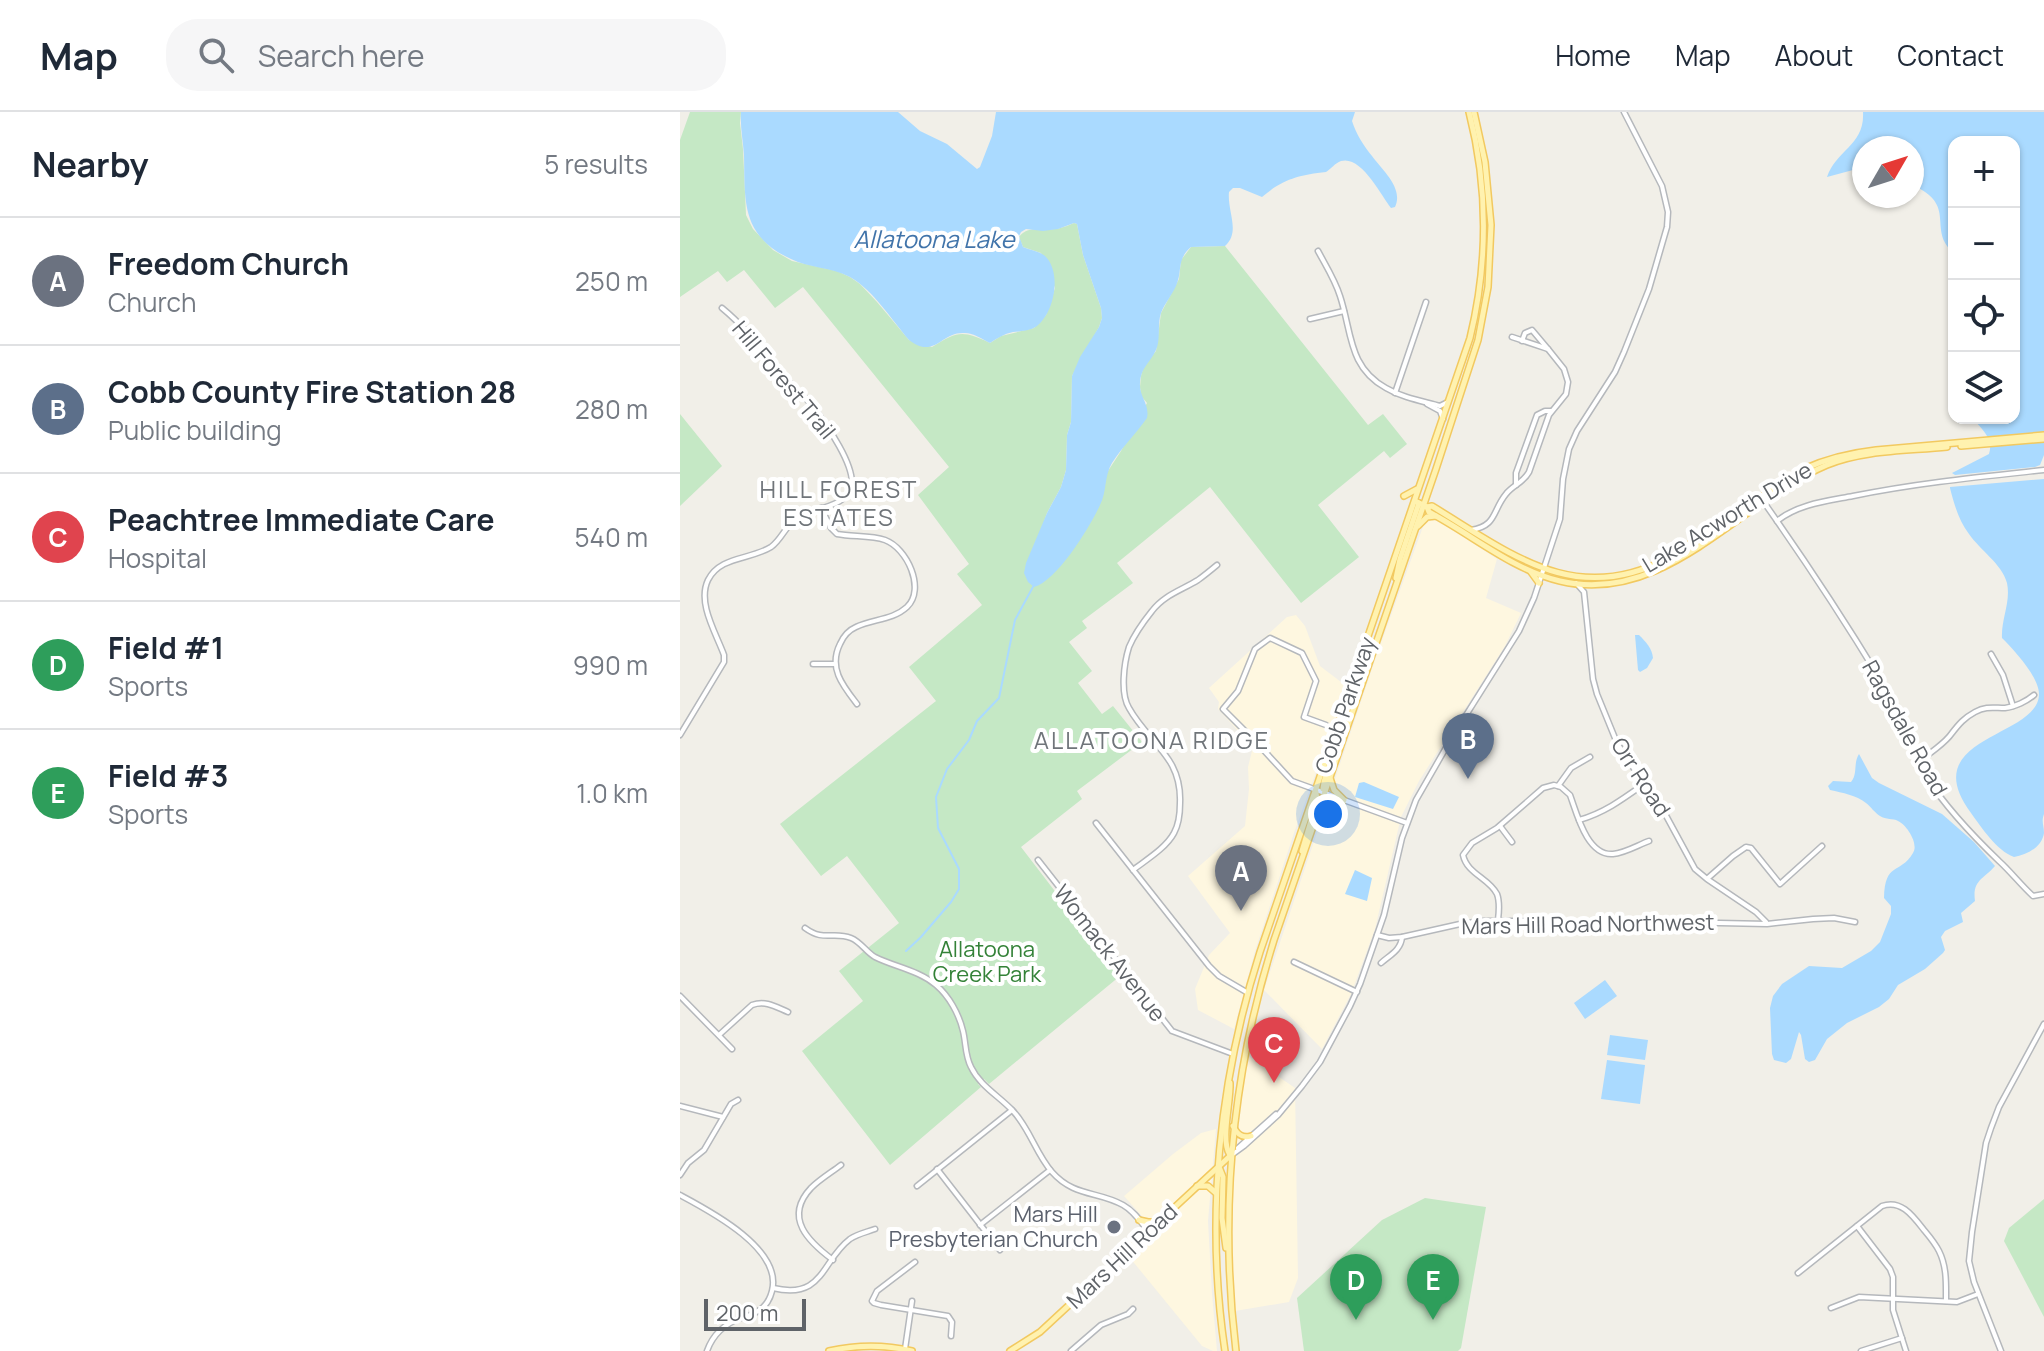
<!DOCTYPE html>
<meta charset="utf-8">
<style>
:root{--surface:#fff;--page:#f6f6f7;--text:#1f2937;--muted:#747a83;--line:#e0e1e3;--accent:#111827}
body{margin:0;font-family:Manrope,sans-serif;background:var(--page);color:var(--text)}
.controls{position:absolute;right:24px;top:24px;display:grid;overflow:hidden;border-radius:16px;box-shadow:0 2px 6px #0004}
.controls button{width:72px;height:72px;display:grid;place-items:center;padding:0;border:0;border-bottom:2px solid var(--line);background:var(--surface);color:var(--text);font:40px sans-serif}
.compass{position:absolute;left:1172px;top:24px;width:72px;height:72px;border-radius:50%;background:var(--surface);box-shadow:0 2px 6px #0004;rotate:51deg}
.scale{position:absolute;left:24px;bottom:20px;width:102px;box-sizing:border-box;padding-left:8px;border:4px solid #5f6368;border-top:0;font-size:22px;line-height:28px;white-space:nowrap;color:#5f6368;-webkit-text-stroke:6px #fff;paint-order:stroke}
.you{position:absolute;left:648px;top:702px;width:28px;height:28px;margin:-20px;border:6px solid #fff;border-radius:50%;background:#1a73e8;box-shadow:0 0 0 12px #1a73e833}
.badge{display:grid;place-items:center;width:52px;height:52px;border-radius:50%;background:var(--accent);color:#fff;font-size:26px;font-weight:700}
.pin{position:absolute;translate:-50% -66px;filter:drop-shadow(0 2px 4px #0008)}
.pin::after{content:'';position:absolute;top:42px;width:28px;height:24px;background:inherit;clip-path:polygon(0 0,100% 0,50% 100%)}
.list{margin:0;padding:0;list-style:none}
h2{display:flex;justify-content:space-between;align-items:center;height:104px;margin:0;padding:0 32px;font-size:34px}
h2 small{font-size:26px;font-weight:400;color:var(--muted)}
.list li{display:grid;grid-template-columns:52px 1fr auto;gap:24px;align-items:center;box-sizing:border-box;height:128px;padding:0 32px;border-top:2px solid var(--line)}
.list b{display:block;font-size:30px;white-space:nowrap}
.list p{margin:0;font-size:26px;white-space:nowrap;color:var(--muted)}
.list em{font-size:26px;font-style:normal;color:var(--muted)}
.icon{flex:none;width:44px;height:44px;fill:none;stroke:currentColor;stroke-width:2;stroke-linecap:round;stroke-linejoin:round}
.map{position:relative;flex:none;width:1364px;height:1239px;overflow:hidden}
header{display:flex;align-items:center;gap:48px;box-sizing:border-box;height:112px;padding:0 40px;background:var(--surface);border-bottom:2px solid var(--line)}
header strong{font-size:38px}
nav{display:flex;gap:44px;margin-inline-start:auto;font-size:28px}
.search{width:560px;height:72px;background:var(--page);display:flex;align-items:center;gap:20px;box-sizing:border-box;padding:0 28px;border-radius:32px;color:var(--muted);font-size:30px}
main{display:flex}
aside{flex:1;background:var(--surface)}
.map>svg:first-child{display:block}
.commercial{fill:#fef7e0}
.green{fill:#c5e8c5}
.water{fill:#aadaff}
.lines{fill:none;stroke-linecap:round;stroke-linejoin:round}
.stream{stroke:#aadaff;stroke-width:2}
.minor-casing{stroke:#b5b8bc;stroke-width:7}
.major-casing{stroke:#f2c960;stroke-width:8}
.minor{stroke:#fff;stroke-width:4}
.major{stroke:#fff2af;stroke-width:5}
.worship-dot{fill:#6b7280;stroke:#fff;stroke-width:3}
.labels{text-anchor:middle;stroke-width:8;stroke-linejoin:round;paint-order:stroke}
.street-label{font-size:22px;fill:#5f6368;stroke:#fff}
.park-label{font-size:22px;fill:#348238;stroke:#fff}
.worship-label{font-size:22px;fill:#5b616d;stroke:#fff;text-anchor:end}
.water-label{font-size:24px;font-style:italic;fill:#4174aa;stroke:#fff}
.neighbourhood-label{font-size:24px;letter-spacing:2px;fill:#70757a;stroke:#fff}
</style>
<header>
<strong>Map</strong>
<div class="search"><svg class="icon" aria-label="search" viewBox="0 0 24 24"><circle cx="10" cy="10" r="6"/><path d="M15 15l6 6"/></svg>Search here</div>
<nav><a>Home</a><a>Map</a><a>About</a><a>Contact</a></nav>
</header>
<main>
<aside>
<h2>Nearby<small>5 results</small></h2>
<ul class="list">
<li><span class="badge" style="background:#6b7280">A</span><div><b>Freedom Church</b><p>Church</p></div><em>250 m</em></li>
<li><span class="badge" style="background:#5c6f8a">B</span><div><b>Cobb County Fire Station 28</b><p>Public building</p></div><em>280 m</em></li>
<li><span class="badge" style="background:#e0444e">C</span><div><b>Peachtree Immediate Care</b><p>Hospital</p></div><em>540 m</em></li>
<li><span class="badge" style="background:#2e9e5b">D</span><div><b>Field #1</b><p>Sports</p></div><em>990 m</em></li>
<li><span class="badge" style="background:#2e9e5b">E</span><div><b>Field #3</b><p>Sports</p></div><em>1.0 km</em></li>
</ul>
</aside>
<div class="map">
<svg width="1364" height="1239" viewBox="0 0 1364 1239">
<rect width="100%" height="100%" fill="#f1efe8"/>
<g class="commercial">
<path d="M 754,405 L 817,447 L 806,486 L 841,501 L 825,534 L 739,669 L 721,705 L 695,817 L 671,882 L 642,937 L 584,878 L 696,545 L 745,409 Z"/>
<path d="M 616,503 L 625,514 L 640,554 L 661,570 L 670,567 L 615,718 L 575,839 L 554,917 L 518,898 L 515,877 L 529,843 L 550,821 L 508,764 L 565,714 L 569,677 L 568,655 L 573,635 L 538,597 L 539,590 L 529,576 L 607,505 Z"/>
<path d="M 567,943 L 615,976 L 618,1166 L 609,1190 L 555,1199 L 551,1124 L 553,1064 Z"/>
<path d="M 536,1017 L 528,1109 L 532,1182 L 537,1239 L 533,1239 L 522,1234 L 450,1146 L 475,1119 L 444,1084 L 493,1042 L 521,1021 Z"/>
</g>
<g class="green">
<path d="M 10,0 L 61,0 L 60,11 L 63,37 L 66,103 L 73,117 L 93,138 L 112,149 L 157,159 L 170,165 L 180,172 L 197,190 L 229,228 L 252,235 C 278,219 282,218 310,231 L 321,224 L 354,216 L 366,203 L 375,176 L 361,141 L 343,135 L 339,125 C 349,112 365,120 380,116 C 385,115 389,113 394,111 L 397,112 L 403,143 L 421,196 L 422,206 L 419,215 L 392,264 L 391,310 L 387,323 L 386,358 L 381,375 L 367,401 L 359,424 L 426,362 L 441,339 L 467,291 L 461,284 L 460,275 L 461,264 L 464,253 L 476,239 L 481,201 L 499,167 L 501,148 L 511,135 L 545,134 L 688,313 L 703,302 L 727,332 L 710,346 L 704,339 L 638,393 L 679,445 L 621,491 L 530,375 L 437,451 L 453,471 L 402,509 L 407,516 L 389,530 L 412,559 L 398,571 L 422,602 L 433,594 L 462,630 L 397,679 L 402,687 L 341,735 L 440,864 L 309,972 L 304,967 L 298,972 L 301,975 L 210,1053 L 122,939 L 183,889 L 159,859 L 219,811 L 167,744 L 141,764 L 100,712 L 256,589 L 229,555 L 302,493 L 277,462 L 289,452 L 238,383 L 269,355 L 123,175 L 95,196 L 64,158 L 47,170 L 38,159 L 0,185 L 0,28 Z"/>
<path d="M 0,302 L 42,354 L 0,394 Z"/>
<path d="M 745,1086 L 806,1095 L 781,1236 L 778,1239 L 624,1239 L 617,1186 L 702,1108 Z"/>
<path d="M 1364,1087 L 1364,1205 L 1324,1129 L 1329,1116 Z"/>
</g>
<g class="water">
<path d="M 61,0 L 218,0 L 240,19 L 267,32 L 297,57 L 300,55 L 312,24 L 316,0 L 675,0 L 672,9 C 676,22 684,34 692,44 C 702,58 724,76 715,95 L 711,96 C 701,83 681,43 661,49 C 655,51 651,57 646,60 C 619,63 603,67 582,85 L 560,76 L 553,76 L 549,80 C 547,99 561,120 545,134 L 511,135 C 496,148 503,158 496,174 C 492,183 485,191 481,201 C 477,213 481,227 476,238 C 470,251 461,255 460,271 C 459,285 470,292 467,306 C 456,322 442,335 432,351 C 424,364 427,380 420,393 C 410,415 377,469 354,475 L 348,470 L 344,461 L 346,451 L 367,401 L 381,375 L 386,358 L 387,323 L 391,310 L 392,264 L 400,245 L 419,215 L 422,206 L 421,196 L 403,143 L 397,112 L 394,111 L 378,117 L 363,119 L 346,117 L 341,120 L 339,124 L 343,135 C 350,138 360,139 366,145 C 382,162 374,201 357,214 C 350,219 341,219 333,220 C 324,222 317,226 310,231 C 302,227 293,221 285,221 C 261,219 255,248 229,228 C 211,207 194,179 170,165 C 151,155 129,156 111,147 C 61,124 65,90 64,43 C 63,28 60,15 61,0 Z"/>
<path d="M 1183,0 L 1364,0 L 1364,343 L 1360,353 L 1355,355 L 1275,363 L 1272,361 L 1309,342 C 1314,327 1302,317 1292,306 L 1334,306 L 1334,30 L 1274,30 L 1274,141 C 1246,118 1279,93 1232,73 L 1232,36 L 1184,36 L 1184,59 L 1173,58 L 1147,65 C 1156,38 1185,33 1183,0 Z"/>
<path d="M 1364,367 L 1364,702 C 1361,710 1364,713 1364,721 C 1362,735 1347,743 1334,745 C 1316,738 1302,716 1291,701 C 1234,624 1359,626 1359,582 C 1359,565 1334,538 1322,526 C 1321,507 1331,490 1327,471 C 1322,452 1300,438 1289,422 C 1279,409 1274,392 1270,376 L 1270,375 Z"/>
<path d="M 955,523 L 959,523 C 966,530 972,536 973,546 L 967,556 L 960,560 L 958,558 Z"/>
<path d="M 1179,642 L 1192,666 L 1199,671 L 1262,702 L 1294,730 L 1315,754 C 1304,767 1292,768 1295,789 L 1281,801 L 1283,810 L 1265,819 L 1261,825 L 1265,838 L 1263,841 L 1245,857 L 1218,873 L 1209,887 L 1199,895 L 1167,911 L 1147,927 L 1135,948 L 1129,950 L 1125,947 L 1121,923 L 1119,920 L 1111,947 L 1106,951 L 1094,948 L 1092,942 L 1090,896 L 1093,884 L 1102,872 L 1129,854 L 1162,856 L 1191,839 L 1200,830 L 1211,802 L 1211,794 L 1204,786 C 1205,749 1220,763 1233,741 C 1239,732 1227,713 1218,709 C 1213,706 1206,708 1200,704 C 1195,701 1191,695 1186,691 C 1176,683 1163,681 1150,678 L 1148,674 L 1153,669 L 1171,670 C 1178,662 1173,651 1179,642 Z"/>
<path d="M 684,670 L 719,685 L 713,697 L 675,685 L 679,671 Z"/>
<path d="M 675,758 L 692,766 L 687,789 L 665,782 Z"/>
<path d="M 925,868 L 937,884 L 905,907 L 894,891 Z"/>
<path d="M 930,923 L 968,928 L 965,948 L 927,943 Z"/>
<path d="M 927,948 L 965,953 L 960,992 L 921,987 Z"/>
</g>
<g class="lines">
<path class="stream" d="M 226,839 L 241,825 L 271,790 L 279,777 L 279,757 L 258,716 L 256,685 L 267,657 L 289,628 L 297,609 L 319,586 L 335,508 L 354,473"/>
<defs>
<g id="minor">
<path d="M 638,139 C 646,154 655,168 660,184 C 672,220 668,255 706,276 C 723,286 742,289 760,294 L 768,290"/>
<path d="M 630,207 L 664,199"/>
<path d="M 842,229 L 845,221 L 852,218 L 868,237"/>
<path d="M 715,281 L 746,190"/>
<path d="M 747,292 L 760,299 L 763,307"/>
<path d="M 836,373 L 836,361 L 857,303 L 865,299 L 871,299"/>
<path d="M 1083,389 C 1124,447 1163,506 1200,567 C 1210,585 1220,603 1228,621 C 1235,636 1238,652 1247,666 C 1267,697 1293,724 1319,749 C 1331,760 1341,773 1353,784 L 1364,782"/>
<path d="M 141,396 L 151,416 L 157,422 C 172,425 191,423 205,428 C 227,436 246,477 227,495 C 213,508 193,507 176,515 C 169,518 163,525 160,532 C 148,556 163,574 177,592"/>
<path d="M 1097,409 C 1118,392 1147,389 1173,384 C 1237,371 1299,365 1364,358"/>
<path d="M 791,418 C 817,414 812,399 826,382 C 833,373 843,371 849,360 L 869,303 L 886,282 L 888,270 L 884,257 L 868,237 L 832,225"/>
<path d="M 896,471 L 904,480 L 913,567 L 917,582 L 937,631 L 964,672 L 977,687 L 1015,757 L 1027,767 L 1076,800 L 1086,810"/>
<path d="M 1311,542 L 1323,563 L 1333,594"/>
<path d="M 133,552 L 154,552"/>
<path d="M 646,613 L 624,605 L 636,569 L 622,541 L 590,526 L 575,537 L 558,579 L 543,597 L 577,631 L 612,669 L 727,711"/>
<path d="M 0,623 L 44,550 L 44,543 C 36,521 17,491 28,468 C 40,444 70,448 91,435 C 101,428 105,415 115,408 C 130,396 157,397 169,381 C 183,361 142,306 129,290 C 124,284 117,279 112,273 C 88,246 70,219 42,196"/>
<path d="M 1238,649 C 1247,644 1266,630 1272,621 C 1279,612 1284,606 1295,600 C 1306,594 1313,596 1325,596 C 1335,595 1347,589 1354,583"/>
<path d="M 878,674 L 891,656 L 910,645"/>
<path d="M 899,708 C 924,701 943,687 964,672"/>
<path d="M 416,711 L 529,854 L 539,864 L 568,881"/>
<path d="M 820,714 L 832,730"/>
<path d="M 358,748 L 492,919 L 553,942"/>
<path d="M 453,758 C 466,748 486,736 494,721 C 499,712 500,701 500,691 C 502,644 469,632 449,596 C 440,581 444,551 449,535 C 454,523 464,509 472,499 C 484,483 502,478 518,468 C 525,463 531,458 537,453"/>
<path d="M 1028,766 L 1053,744 L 1066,735 L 1071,736 L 1100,772 L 1142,734"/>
<path d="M 818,808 C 819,800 820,790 817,782 C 809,766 787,762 783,743 L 792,731 L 817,716 L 863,676 L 874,673 L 881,675 L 890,683 C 897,702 907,744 933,742 C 945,741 958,733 969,729"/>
<path d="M 125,816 C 144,830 153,819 171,826 C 181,830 186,840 195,845 C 215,855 238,858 256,873 C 269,884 279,902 283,919 C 286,931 285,944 291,955 C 300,974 319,984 333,999 C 350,1017 356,1042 372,1060 C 394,1085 418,1079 443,1093 C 454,1099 461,1110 468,1119"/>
<path d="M 697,823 L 709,826 L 722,825 L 780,812 L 802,809 L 867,809 L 901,812 L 992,810 L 1087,812 L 1133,807 L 1154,806 L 1175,810"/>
<path d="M 614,850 L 677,880"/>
<path d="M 701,851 C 710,843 721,838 722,825"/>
<path d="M 0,884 L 52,937"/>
<path d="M 39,923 L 72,893 C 86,888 96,895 108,900"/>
<path d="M 0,994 L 43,1005"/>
<path d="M 558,1036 L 596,1002"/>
<path d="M 553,1042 L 564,1034 L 598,1003 L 622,974 L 640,950 L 670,894 L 680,872 L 704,803 L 722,726 L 736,688 L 771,627 L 839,519 L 854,486 L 880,407 L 883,367 L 889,337 L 897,319 L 935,260 L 944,240 L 969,177 L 987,115 L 988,100 L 982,74 L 944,0"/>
<path d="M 257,1057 L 320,1138"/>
<path d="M 0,1063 L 8,1051 L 24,1038 L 51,992 L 58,988"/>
<path d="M 237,1074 L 332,998"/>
<path d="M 0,1083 C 30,1099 103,1137 92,1179 C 90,1187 85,1195 78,1199 C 73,1203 67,1204 61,1206 C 44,1212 33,1222 27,1239"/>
<path d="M 300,1113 L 370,1058"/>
<path d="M 1177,1114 L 1210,1157 L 1213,1165 L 1213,1198 L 1226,1239"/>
<path d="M 153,1148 C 129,1130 103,1106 131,1076 C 140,1067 152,1060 161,1053"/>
<path d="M 235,1150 L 197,1179 L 192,1189 L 194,1191 L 201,1193 L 268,1204 L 272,1210 L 271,1224"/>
<path d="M 1118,1161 L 1202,1094 C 1221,1087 1233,1104 1244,1118 C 1249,1124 1255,1131 1259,1139 C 1267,1155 1266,1172 1266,1189"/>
<path d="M 93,1176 C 144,1188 141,1149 170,1127 C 177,1122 187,1120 195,1117"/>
<path d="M 1151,1196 L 1179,1185 L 1277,1190 L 1298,1182"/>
<path d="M 225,1237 L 232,1189"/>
<path d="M 391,1239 L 421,1213 L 448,1202 L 453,1197"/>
<path d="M 1181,1239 L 1222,1226"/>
<path d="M 1321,1239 L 1294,1170 L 1289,1149 L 1292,1120 L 1306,1031 L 1311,1016 L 1319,995 L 1364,912"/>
</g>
<g id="major">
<path d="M 1281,334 L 1364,327"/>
<path d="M 724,384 L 737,377"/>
<path d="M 735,389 L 747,395 L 752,394 C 830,441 895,496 988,446 L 1124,357 C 1148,346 1170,341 1196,338 L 1364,323"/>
<path d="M 747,395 L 749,400 L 756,404 C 796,426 834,458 880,469 C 985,494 1059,390 1147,353 C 1183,338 1228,339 1267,335"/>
<path d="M 738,414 L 747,405 L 756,404"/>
<path d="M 851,460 L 859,471"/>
<path d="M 716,466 L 720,447 L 739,391"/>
<path d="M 650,666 L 654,678 L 664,688"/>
<path d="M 643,677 L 644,670 L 662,610"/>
<path d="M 641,694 L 645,690 L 656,686"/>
<path d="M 622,739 L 637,689 L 636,680"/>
<path d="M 553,1014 C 557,1022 562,1027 571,1024"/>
<path d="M 550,1043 C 540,1028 551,990 550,971"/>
<path d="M 539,1055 L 543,1065 L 542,1106 L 546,1136"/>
<path d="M 517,1074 L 528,1074 L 536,1081"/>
<path d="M 459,1108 L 468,1110 L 477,1110"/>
<path d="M 149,1239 C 176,1233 206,1233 232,1239"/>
<path d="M 330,1239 L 360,1220 L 550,1044"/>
<path d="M 545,1239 C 525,1106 539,968 580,840 L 790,226 C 808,152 808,74 789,0"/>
<path d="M 556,1239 C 539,1100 552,962 594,828 L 756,357 L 798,228 L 808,175 L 811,113 L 805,50 L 794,0"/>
</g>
</defs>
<use href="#minor" class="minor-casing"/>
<use href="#major" class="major-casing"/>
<use href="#minor" class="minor"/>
<use href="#major" class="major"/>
</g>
<circle class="worship-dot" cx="434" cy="1115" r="8"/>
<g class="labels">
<g class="street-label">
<text transform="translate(104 268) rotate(50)" y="8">Hill Forest Trail</text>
<text transform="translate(1047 405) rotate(-31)" y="8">Lake Acworth Drive</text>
<text transform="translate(665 593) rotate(-71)" y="8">Cobb Parkway</text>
<text transform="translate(1225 616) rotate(61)" y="8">Ragsdale Road</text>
<text transform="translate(961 665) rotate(57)" y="8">Orr Road</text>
<text transform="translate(908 812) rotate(-1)" y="8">Mars Hill Road Northwest</text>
<text transform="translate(430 841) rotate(52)" y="8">Womack Avenue</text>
<text transform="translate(442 1144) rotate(-43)" y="8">Mars Hill Road</text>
</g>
<g class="park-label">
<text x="307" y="845">Allatoona<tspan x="307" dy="25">Creek Park</tspan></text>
</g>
<g class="worship-label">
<text x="418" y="1110">Mars Hill<tspan x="418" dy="25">Presbyterian Church</tspan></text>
</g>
<g class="water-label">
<text x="254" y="136">Allatoona Lake</text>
</g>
<g class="neighbourhood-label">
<text x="159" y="386">HILL FOREST<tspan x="159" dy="28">ESTATES</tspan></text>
<text x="472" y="637">ALLATOONA RIDGE</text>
</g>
</g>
</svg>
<div class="controls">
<button>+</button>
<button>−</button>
<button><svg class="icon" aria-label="locate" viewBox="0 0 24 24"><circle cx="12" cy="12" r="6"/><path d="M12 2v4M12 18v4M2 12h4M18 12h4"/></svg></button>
<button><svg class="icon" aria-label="layers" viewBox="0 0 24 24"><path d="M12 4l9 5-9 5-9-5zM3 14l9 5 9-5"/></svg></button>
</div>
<svg class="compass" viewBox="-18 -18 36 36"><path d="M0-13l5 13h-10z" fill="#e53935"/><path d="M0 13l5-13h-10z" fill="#747a83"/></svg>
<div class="scale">200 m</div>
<div class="you"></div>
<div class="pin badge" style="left:561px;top:799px;background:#6b7280">A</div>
<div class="pin badge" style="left:788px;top:667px;background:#5c6f8a">B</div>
<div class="pin badge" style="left:594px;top:971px;background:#e0444e">C</div>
<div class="pin badge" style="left:676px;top:1208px;background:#2e9e5b">D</div>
<div class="pin badge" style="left:753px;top:1208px;background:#2e9e5b">E</div>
</div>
</main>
